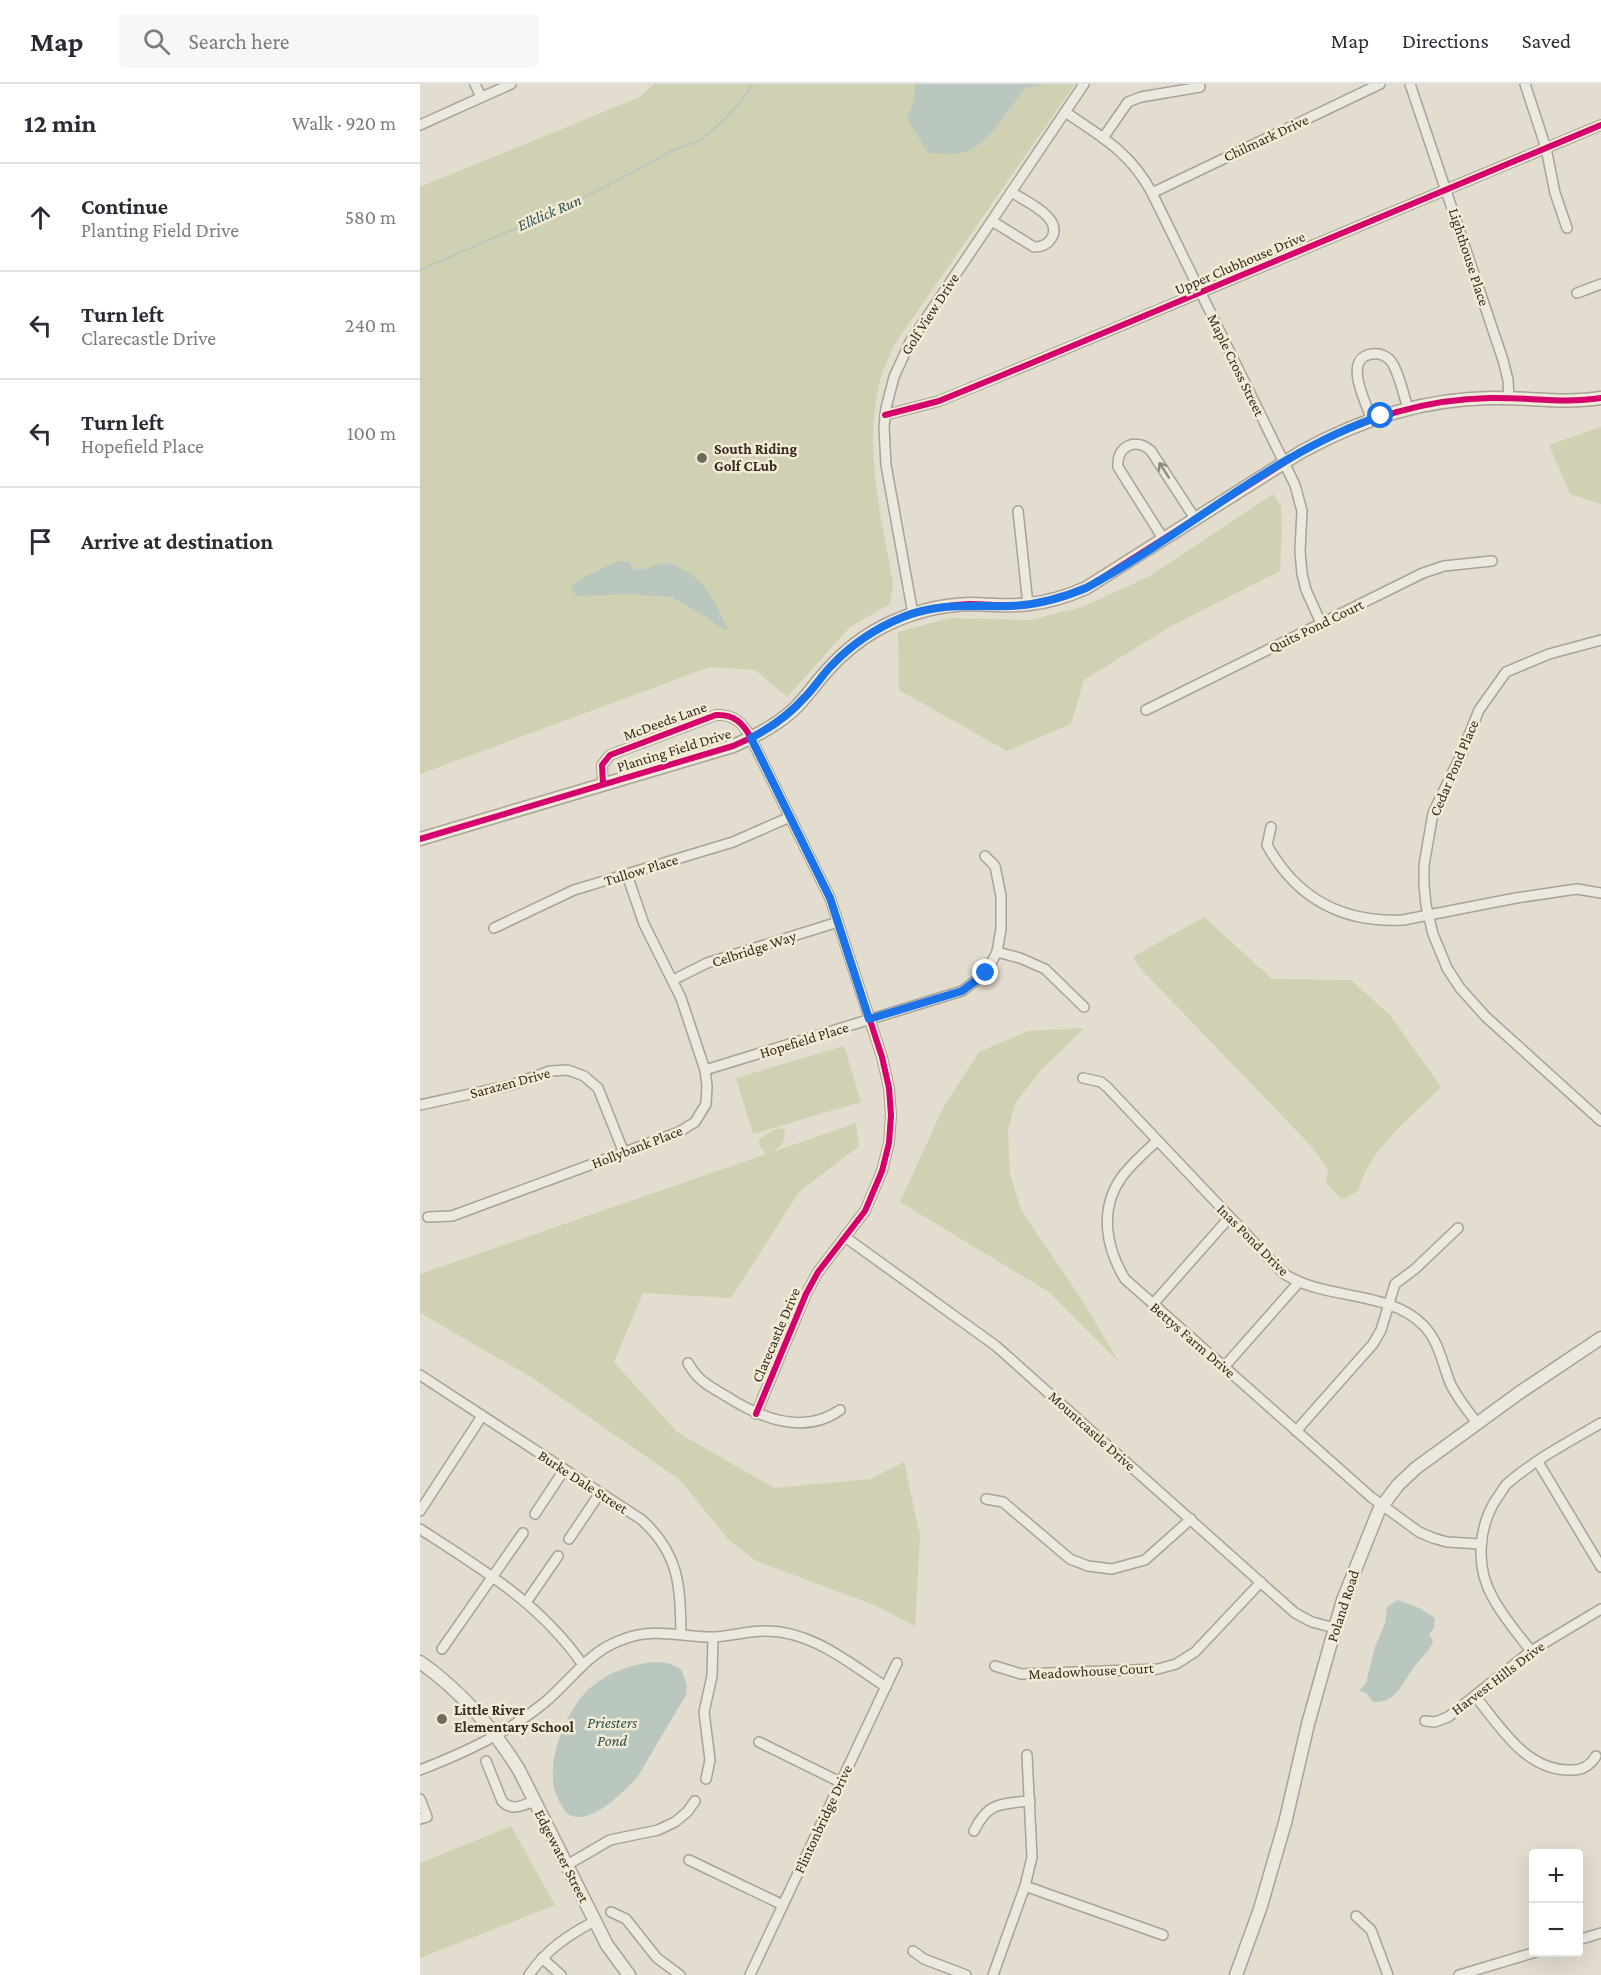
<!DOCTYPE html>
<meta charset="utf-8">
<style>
:root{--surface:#fff;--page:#f7f7f7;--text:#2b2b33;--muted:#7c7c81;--line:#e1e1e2}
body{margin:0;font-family:"Crimson Pro",serif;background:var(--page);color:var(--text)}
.controls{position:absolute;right:18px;bottom:18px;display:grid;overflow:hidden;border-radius:6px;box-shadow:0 6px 24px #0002}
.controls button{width:54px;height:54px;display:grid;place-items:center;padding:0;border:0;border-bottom:2px solid var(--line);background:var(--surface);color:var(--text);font:30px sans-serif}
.stop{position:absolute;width:18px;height:18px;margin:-14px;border:4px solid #1a73e8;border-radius:50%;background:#fff}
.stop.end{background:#1a73e8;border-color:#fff;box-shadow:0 2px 6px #0008}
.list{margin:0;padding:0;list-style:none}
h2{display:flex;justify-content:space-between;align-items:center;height:78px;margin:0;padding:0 24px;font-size:26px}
h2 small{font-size:20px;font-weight:400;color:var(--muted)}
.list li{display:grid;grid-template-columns:39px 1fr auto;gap:18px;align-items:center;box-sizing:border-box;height:108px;padding:0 24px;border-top:2px solid var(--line)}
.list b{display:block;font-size:22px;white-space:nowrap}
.list p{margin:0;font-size:20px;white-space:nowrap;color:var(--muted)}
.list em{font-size:20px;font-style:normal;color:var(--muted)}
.icon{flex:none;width:33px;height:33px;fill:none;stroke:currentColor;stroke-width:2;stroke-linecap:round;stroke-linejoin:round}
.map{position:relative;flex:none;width:1181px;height:1891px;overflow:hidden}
header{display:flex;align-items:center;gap:36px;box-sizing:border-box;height:84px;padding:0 30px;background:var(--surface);border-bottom:2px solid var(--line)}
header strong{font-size:28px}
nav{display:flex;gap:33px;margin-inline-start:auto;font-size:21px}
.search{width:420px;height:54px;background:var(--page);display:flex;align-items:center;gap:15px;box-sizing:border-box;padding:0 21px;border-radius:6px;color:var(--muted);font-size:22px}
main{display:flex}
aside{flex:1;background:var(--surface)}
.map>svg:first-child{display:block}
.green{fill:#d0d1b2}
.water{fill:#b9c7bf}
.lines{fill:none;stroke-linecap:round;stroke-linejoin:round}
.stream{stroke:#b9c7bf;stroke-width:2}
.minor-casing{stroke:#a8a297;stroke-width:12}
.tertiary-casing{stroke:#a8a297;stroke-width:15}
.minor{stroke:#ebe8df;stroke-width:9}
.tertiary{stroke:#ebe8df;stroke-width:12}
.cycleway-casing{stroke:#f2ebd5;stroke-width:10}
.cycleway{stroke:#d6006c;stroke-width:6}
.oneway{stroke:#908a80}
.route{stroke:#1a73e8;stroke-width:8}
.poi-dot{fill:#72695d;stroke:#f2ebd5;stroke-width:2}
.labels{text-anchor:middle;stroke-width:5;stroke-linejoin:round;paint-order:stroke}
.street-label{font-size:15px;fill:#362b20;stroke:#f2ebd5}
.poi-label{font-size:15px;font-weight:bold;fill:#362b20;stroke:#f2ebd5;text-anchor:start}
.water-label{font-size:16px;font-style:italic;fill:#315453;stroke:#f2ebd5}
</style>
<header>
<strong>Map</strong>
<div class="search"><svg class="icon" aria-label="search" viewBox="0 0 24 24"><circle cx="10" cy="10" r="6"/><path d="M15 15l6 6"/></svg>Search here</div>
<nav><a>Map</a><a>Directions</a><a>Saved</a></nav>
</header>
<main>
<aside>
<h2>12 min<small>Walk · 920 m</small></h2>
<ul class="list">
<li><svg class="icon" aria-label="ahead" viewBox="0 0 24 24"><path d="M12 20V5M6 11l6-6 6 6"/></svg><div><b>Continue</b><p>Planting Field Drive</p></div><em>580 m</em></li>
<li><svg class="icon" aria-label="left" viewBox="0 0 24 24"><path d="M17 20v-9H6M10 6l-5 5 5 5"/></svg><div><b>Turn left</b><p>Clarecastle Drive</p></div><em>240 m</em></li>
<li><svg class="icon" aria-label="left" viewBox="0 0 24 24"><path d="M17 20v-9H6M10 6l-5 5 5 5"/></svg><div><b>Turn left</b><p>Hopefield Place</p></div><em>100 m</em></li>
<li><svg class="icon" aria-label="arrive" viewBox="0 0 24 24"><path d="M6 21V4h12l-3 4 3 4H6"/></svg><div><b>Arrive at destination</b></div></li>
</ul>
</aside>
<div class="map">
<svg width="1181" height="1891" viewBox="0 0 1181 1891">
<rect width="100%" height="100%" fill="#e2ddce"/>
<g class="green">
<path d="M 234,0 L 655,0 L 474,261 C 469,274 462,287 459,300 C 444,368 461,432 473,499 L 470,520 L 430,543 L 367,613 L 335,586 L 290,583 L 0,690 L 0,103 L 220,13 Z"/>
<path d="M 1181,343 L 1181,420 L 1150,410 L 1129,361 Z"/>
<path d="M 853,410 L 861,422 L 862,448 L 860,487 L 753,541 L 664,596 L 651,640 L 587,667 L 479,606 L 478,548 L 530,534 L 610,536 L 662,523 L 728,493 Z"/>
<path d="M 784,833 L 852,895 L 931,896 L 970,931 L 1021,1003 C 990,1034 950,1064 938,1107 L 922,1116 L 906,1099 L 908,1086 L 892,1063 L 720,884 L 713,873 Z"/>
<path d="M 664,944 L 622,985 L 595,1019 L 588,1048 L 590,1089 L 601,1126 L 660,1213 L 700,1279 L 629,1208 L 480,1118 L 523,1024 L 559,968 L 608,947 Z"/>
<path d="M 424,962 L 441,1018 L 333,1050 L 316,994 Z"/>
<path d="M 436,1039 L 439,1062 L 379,1108 L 311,1214 L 223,1209 L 194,1278 L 257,1348 L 354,1404 L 450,1395 L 484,1378 L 500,1451 L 495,1542 L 454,1521 L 336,1477 L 308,1455 L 260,1396 L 111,1293 L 0,1229 L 0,1190 L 346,1070 L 339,1060 L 339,1056 L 353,1046 L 363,1044 C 369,1056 360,1062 353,1068 Z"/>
<path d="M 91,1742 L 135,1821 L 0,1874 L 0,1779 Z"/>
</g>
<g class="water">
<path d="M 495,0 L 623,0 L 604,5 C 590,23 565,66 541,69 C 531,71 519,69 508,69 L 487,35 L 493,19 Z"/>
<path d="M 198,477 L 209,478 L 214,486 C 226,487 235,479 247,479 C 251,479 256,482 260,484 C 287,496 296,522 309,546 L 301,544 L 283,531 L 251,513 L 209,510 L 156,512 L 151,502 L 166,492 Z"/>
<path d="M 978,1516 L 999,1524 L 1015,1534 L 1014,1544 L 1009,1551 L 1013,1556 C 1011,1567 1003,1571 997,1579 C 984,1594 978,1620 953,1618 L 946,1609 L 939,1607 L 946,1599 L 955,1563 L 965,1539 L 967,1523 Z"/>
<path d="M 233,1578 L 248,1579 L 261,1585 L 267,1601 L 266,1611 L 218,1692 C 206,1706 171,1742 150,1731 C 145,1729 142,1722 139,1717 C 121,1686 145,1626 170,1604 C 189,1588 209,1581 233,1578 Z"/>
</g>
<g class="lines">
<path class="stream" d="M 0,186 C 84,149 170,115 249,68 C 260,62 273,61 283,54 C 302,40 320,20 333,0"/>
<defs>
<g id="minor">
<path d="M 55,0 L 61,13"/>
<path d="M 990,0 L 1083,276 L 1088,296 L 1089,314"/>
<path d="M 1105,0 L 1126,64 L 1135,109 L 1147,144"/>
<path d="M 645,28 C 681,52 711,69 732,109 L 875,401 L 882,427 L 880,467 L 882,490 L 886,506 L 901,539"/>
<path d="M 0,41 L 91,0"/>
<path d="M 683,54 L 708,18 L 721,13 L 780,3"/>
<path d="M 732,109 L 960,0"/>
<path d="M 572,137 L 614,163 C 621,163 627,161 631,155 C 645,134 605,117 591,108"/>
<path d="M 1157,209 L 1181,200"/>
<path d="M 465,331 L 519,317 L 585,290 L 1181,41"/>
<path d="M 952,336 C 946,319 922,274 952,270 C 959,269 965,271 970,276 C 978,285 984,312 988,325"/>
<path d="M 598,427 L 608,521"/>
<path d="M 744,456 L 698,383 C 696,362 716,353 731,367 L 776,436"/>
<path d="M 493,530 L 466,381 L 464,343 L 466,324 L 474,293 L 490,258 L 664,0"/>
<path d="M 1181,556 L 1129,570 L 1086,588 L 1059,626 L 1041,671 L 1013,729 L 1004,781 L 1004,801 L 1006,821 L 1013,850 L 1027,884 L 1040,904 L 1066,933 L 1181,1037"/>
<path d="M 726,626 L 1003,489 L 1024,482 L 1072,477"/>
<path d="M 183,700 L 182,681 L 190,671 L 296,631 C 314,630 323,639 331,654 L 410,814 L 462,973 L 469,1004 L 471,1031 L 469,1059 L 462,1087 L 445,1127 L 398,1188 L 386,1210 L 336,1330"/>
<path d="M 851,743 L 847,761 C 877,815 922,839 983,836 L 1096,814 L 1157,805 L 1181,809"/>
<path d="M 74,844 L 154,806 L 313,758 L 370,733"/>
<path d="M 577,868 L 600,874 L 625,885 L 664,923"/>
<path d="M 253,896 L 287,879 L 418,838"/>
<path d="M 285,986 L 542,907 L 566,889 L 577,868 L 581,845 L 581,812 L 575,782 L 565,772"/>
<path d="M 663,994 L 681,998 L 687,1003 L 863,1189 C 904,1217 969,1205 1004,1242 C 1020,1259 1022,1280 1031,1301 C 1038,1315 1048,1327 1057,1339"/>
<path d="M 0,1021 L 91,1001 L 130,987 L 148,986 L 164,992 L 178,1004 L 204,1069"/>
<path d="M 737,1057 C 725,1068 711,1080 701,1094 C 679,1126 686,1164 705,1195 L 951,1413 L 999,1448 L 1013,1454 L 1027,1458 L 1061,1460"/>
<path d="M 8,1133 L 32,1132 L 259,1048 L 275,1038 L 286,1020 L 287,1002 L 285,986 L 261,914 L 224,840 L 207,791"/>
<path d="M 425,1153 L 576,1262 L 875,1529 L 892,1538 L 915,1544"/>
<path d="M 733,1220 L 809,1134"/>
<path d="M 268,1279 C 278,1297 289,1302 306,1312 C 340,1334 383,1352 420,1326"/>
<path d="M 804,1283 L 879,1198"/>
<path d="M 0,1291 L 222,1436 C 260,1471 260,1502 261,1550"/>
<path d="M 876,1347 L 953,1260 L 961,1246 L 975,1200 L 995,1185 L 1038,1144"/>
<path d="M 1118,1378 L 1181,1483"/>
<path d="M 566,1415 L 583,1418 L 650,1475 L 668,1482 L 692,1485 L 725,1476 L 771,1435"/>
<path d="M 0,1427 L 62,1332"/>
<path d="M 115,1430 L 144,1386"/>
<path d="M 0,1445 C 62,1485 120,1519 163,1581"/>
<path d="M 149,1455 L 180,1409"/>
<path d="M 107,1517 L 138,1472"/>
<path d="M 22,1565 L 103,1449"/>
<path d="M 1111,1567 C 1098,1550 1083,1533 1073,1514 C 1055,1483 1058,1443 1077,1414 C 1081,1409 1084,1402 1088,1399 C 1116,1375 1150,1357 1181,1339"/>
<path d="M 575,1582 L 601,1590 L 738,1585 L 756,1580 L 775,1568 L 841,1498"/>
<path d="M 1055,1612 C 1080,1642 1105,1686 1149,1686 C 1162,1687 1170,1682 1176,1672"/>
<path d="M 1005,1637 L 1015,1638 L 1028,1633 L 1111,1567 L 1181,1525"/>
<path d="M 339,1658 L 420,1698"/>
<path d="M 66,1677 L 82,1717 C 92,1728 103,1721 115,1717"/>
<path d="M 0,1686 C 44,1669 87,1649 124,1619 C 146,1601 163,1576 188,1562 C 225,1542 248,1551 286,1553 C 306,1554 324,1547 344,1547 C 391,1546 429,1579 466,1603"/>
<path d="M 286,1695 L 290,1676 L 284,1628 L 292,1592 L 293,1554"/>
<path d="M 0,1715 L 7,1733 L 0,1735"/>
<path d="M 554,1747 C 568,1718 580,1720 610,1717"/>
<path d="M 269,1776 L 363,1821"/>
<path d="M 147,1781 L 190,1756 L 238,1746 L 255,1738 L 267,1728 L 275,1717"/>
<path d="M 605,1802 L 743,1851"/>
<path d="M 191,1828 L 206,1835 L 237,1874 L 260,1891"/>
<path d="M 936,1832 L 951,1846 L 968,1891"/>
<path d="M 1158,1856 L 1181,1849"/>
<path d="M 493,1867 L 504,1875 L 546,1891"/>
<path d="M 122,1874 L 141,1891"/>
<path d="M 109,1891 C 126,1866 148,1851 175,1837"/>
<path d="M 330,1891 L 477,1579"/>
<path d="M 573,1891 L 605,1802 L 612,1773 L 607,1671"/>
<path d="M 1039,1891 L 1116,1868"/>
</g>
<g id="tertiary">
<path d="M 0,755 L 313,662 C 334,653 354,643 372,627 C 382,618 390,607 399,596 C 416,575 437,556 462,543 C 489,529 519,521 550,520 C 570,520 589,523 609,520 C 629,518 648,512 666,504 L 881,368 C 939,336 1003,315 1070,314 C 1107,313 1144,320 1181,314"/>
<path d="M 0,1578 C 41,1607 73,1644 99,1686 L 187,1861 L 209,1891"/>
<path d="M 816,1891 L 840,1825 L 865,1739 L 888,1640 L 915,1544 L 923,1516 L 959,1426 L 978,1401 L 996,1384 L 1099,1309 L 1181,1254"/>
</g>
</defs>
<use href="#minor" class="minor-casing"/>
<use href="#tertiary" class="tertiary-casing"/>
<use href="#minor" class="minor"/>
<use href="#tertiary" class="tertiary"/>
<defs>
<g id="cycleway">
<path d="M 465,331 L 519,317 L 585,290 L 1181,41"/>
<path d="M 183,700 L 182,681 L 190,671 L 296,631 C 314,630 323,639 331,654 L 410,814 L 462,973 L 469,1004 L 471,1031 L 469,1059 L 462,1087 L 445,1127 L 398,1188 L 386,1210 L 336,1330"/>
<path d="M 0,755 L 313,662 C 334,653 354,643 372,627 C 382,618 390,607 399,596 C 416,575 437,556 462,543 C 489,529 519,521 550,520 C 570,520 589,523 609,520 C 629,518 648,512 666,504 L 881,368 C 939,336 1003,315 1070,314 C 1107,313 1144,320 1181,314"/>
</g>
</defs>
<use href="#cycleway" class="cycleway-casing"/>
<use href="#cycleway" class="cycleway"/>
</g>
<defs><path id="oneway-shaft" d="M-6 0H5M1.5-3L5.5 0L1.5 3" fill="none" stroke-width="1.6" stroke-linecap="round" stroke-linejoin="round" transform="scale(1.5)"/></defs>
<use class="oneway" href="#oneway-shaft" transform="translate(744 386) rotate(-123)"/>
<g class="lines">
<path class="route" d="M 566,889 L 542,907 L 449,935 L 410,814 L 331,654 C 352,643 370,630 385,613 C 395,603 402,591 412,581 C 432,560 456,544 483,533 C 522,518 552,523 591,522 C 618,521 642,514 666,504 C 765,451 855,367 961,332"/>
</g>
<g class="poi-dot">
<circle cx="282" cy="374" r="6"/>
<circle cx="22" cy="1635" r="6"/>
</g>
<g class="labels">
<g class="street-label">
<text transform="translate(846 54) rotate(-25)" y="5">Chilmark Drive</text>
<text transform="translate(1049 173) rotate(72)" y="5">Lighthouse Place</text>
<text transform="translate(820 179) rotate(-23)" y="5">Upper Clubhouse Drive</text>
<text transform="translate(510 230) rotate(-57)" y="5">Golf View Drive</text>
<text transform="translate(816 281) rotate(64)" y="5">Maple Cross Street</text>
<text transform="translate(896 542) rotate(-26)" y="5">Quits Pond Court</text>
<text transform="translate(245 637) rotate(-20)" y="5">McDeeds Lane</text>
<text transform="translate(254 666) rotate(-17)" y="5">Planting Field Drive</text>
<text transform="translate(1034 684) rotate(-67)" y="5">Cedar Pond Place</text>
<text transform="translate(221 786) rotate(-17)" y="5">Tullow Place</text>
<text transform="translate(334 865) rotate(-18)" y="5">Celbridge Way</text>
<text transform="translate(384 956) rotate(-17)" y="5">Hopefield Place</text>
<text transform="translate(90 999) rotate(-15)" y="5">Sarazen Drive</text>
<text transform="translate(217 1063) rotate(-21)" y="5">Hollybank Place</text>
<text transform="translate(833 1156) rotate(45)" y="5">Inas Pond Drive</text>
<text transform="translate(356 1251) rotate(-67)" y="5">Clarecastle Drive</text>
<text transform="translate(773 1256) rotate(41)" y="5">Bettys Farm Drive</text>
<text transform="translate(672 1347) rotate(42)" y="5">Mountcastle Drive</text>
<text transform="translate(163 1398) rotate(33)" y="5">Burke Dale Street</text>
<text transform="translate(923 1522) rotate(-72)" y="5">Poland Road</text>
<text transform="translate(671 1587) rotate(-3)" y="5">Meadowhouse Court</text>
<text transform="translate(1078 1594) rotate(-37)" y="5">Harvest Hills Drive</text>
<text transform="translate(403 1735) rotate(-65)" y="5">Flintonbridge Drive</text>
<text transform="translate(142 1772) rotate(63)" y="5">Edgewater Street</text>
</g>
<g class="poi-label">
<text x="294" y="370">South Riding<tspan x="294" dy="17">Golf CLub</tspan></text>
<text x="34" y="1631">Little River<tspan x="34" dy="17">Elementary School</tspan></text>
</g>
<g class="water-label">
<text transform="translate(129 128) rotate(-24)" y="6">Elklick Run</text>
<text x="192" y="1644">Priesters<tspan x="192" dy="18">Pond</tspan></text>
</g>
</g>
</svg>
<div class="controls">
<button>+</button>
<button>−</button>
</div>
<div class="stop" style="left:961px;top:332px"></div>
<div class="stop end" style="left:566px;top:889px"></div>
</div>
</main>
